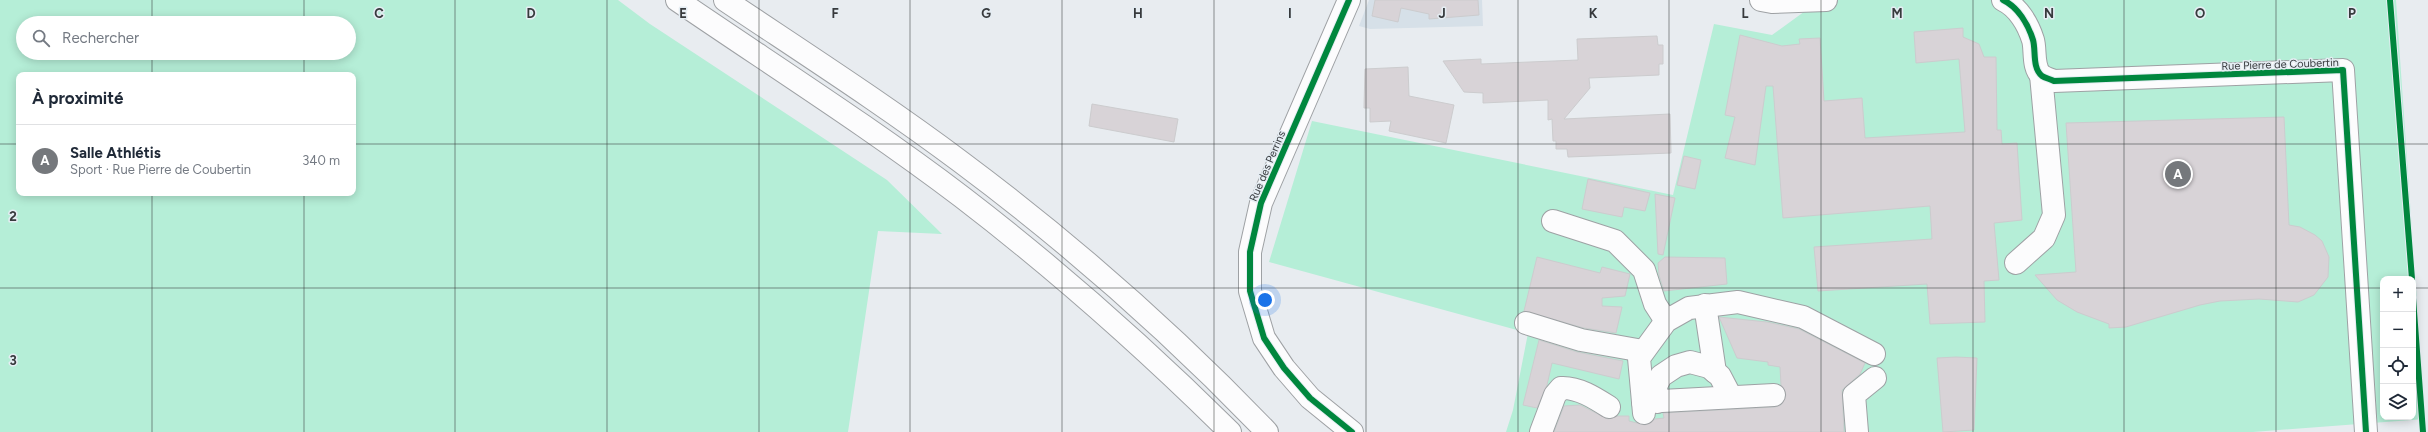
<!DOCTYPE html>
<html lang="fr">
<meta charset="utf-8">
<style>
:root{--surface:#fff;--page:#f6f6f7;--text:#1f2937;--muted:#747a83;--line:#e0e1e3;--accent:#75787c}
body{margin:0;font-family:Figtree,sans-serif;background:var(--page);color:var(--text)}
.controls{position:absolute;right:12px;bottom:12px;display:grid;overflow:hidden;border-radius:8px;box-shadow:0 2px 10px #0003}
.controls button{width:36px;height:36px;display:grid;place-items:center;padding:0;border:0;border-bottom:1px solid var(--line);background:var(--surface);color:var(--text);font:20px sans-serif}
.you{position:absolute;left:1265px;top:300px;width:14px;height:14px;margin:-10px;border:3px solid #fff;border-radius:50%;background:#1a73e8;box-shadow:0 0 0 6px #1a73e833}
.badge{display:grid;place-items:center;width:26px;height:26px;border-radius:50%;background:var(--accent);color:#fff;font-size:13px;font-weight:700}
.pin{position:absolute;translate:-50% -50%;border:2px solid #fff;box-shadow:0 1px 4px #0006}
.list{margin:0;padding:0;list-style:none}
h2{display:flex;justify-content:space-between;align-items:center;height:52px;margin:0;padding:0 16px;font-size:17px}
h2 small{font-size:13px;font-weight:400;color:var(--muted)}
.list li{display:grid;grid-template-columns:26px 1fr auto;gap:12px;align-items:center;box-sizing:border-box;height:72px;padding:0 16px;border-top:1px solid var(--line)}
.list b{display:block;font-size:15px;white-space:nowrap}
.list p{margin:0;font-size:13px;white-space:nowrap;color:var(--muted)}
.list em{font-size:13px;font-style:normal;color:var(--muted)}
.icon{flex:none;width:22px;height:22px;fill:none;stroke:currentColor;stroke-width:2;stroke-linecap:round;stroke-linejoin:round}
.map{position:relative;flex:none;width:2428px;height:432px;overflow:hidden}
.search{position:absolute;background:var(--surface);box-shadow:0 2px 10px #0003;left:16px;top:16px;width:340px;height:44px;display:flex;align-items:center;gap:10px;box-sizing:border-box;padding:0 14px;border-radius:22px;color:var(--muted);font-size:15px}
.panel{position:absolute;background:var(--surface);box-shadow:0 2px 10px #0003;left:16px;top:72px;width:340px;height:124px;border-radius:8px}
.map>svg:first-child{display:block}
.built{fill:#d6e0e8}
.green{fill:#b5eed7;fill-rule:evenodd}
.building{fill:#d8d3d7;stroke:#ccccce}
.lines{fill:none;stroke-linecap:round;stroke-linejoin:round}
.minor-casing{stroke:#9ea1a4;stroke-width:24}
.highway-casing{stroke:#9ea1a4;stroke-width:24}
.minor{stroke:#fcfcfd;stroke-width:22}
.highway{stroke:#fcfcfd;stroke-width:22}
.cycleway-casing{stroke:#e5edf3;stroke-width:8}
.cycleway{stroke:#00873e;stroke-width:6}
.grid{fill:none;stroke:#373a3d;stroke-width:1;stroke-opacity:0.55}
.labels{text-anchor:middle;stroke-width:3;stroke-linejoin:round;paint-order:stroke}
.street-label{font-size:11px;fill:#373a3d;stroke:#e5edf3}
.grid-label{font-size:13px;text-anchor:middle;font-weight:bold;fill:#373a3d;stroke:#e5edf3;stroke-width:3;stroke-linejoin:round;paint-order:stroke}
</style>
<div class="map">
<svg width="2428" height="432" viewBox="0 0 2428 432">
<rect width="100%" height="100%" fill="#e8ecf0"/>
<path class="built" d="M 1369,0 L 1482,0 L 1483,26 L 1370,29 L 1359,26 Z"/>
<g class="green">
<path d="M 0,0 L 618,0 L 650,24 L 887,180 L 942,234 L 878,231 L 848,432 L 0,432 ZM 23,23 L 349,23 L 349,53 L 23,53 ZM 19,75 L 353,75 L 353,193 L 19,193 Z"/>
<path d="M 1815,0 L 2396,0 L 2425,419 L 2253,432 L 1506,432 L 1513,410 L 1528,333 L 1269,262 L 1312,121 L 1673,195 L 1714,24 L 1772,35 L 1812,6 ZM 2383,279 L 2413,279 L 2413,417 L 2383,417 Z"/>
</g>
<g class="building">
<path d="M 1375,0 L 1478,0 L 1479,15 L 1429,19 L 1429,14 L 1401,8 L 1398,22 L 1372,16 Z"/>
<path d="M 1963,28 L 1963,37 L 1979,44 L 1984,57 L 1996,57 L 1997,130 L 2001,130 L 2002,144 L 2017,143 L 2022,220 L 1994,223 L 1999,280 L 1984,281 L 1985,322 L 1930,324 L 1927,284 L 1818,291 L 1814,247 L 1932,239 L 1930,206 L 1783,218 L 1773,86 L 1766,86 L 1755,165 L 1725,158 L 1735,117 L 1725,115 L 1740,35 L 1782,46 L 1800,44 L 1799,39 L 1820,38 L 1824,101 L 1862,98 L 1865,138 L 1965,132 L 1959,59 L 1916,63 L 1914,32 Z"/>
<path d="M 1657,36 L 1658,45 L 1663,45 L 1663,64 L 1659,64 L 1659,75 L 1589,78 L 1590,88 L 1564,119 L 1670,114 L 1671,153 L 1568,157 L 1567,149 L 1556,149 L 1556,141 L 1553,141 L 1552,119 L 1548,120 L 1548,100 L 1483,103 L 1483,93 L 1464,92 L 1443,61 L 1481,59 L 1481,64 L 1578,60 L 1577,39 Z"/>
<path d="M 1408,67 L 1409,96 L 1454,105 L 1446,143 L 1389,131 L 1391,121 L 1370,122 L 1370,108 L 1364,108 L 1365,69 Z"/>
<path d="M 1092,104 L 1178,119 L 1174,142 L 1089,126 Z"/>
<path d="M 2284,117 L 2289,225 L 2300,227 L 2315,235 L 2322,241 L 2329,257 L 2328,277 L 2314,295 L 2298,302 L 2259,299 L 2220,301 L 2200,305 L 2126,327 L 2109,328 L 2109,324 L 2077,312 L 2057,300 L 2035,275 L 2076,272 L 2066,123 Z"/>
<path d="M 1684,156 L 1701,160 L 1695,189 L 1677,185 Z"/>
<path d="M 1588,179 L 1650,193 L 1645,211 L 1624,207 L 1622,217 L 1582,209 Z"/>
<path d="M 1655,194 L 1675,198 L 1663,255 L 1658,254 Z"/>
<path d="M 1537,257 L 1600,273 L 1602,267 L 1630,274 L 1625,296 L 1602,298 L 1602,306 L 1622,307 L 1616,333 L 1584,328 L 1524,311 Z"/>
<path d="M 1665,257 L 1725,258 L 1727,284 L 1664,291 L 1659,275 L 1658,263 Z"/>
<path d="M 1719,317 L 1767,322 L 1799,329 L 1865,363 L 1860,374 L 1842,390 L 1844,432 L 1554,432 L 1564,406 L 1580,405 L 1608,419 L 1618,416 L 1629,416 L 1629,421 L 1645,425 L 1655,419 L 1664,418 L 1663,413 L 1775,407 L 1781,405 L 1786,395 L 1781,385 L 1780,367 L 1768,365 L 1768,362 L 1737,358 Z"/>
<path d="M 1539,340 L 1577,352 L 1623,361 L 1619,379 L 1552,363 L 1547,385 L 1537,408 L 1523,405 Z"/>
<path d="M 1956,357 L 1977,358 L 1974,430 L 1943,432 L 1937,358 Z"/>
</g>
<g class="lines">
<defs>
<g id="minor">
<path d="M 1349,0 L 1261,203 L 1250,252 L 1250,291 L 1264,338 L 1284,368 L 1310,398 L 1352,432"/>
<path d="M 1761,0 L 1772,2 L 1826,0"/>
<path d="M 2003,0 C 2018,7 2028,24 2033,40 C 2036,50 2032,68 2042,76 C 2045,78 2050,79 2054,81 L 2343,70 L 2366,432"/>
<path d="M 1553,221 L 1615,241 L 1644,270 L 1655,304 L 1666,321"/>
<path d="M 2016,263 L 2044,238 L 2054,215 L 2041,75"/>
<path d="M 1705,305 L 1715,372"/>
<path d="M 1526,323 L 1581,340 L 1643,351"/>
<path d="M 1643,402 L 1774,395"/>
<path d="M 1657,402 L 1656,386 L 1661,376 L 1676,366 L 1690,362 L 1709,367 L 1720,376 L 1731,397"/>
<path d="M 1644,413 L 1639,358 L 1666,321 L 1689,308 L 1738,302 L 1803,317 L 1874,354"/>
<path d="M 1541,432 L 1555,395 L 1561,388 C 1578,387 1595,398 1609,407"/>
<path d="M 1857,432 L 1854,395 L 1875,378"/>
</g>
<g id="highway">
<path d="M 677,0 C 772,65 870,127 962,197 C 1056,269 1145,348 1230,432"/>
<path d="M 725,0 C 804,53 885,105 961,162 C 1071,244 1172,333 1267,432"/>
</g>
</defs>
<use href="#minor" class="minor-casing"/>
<use href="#highway" class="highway-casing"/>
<use href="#minor" class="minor"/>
<use href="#highway" class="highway"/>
<defs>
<g id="cycleway">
<path d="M 1349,0 L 1261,203 L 1250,252 L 1250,291 L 1264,338 L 1284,368 L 1310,398 L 1352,432"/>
<path d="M 2003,0 C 2018,7 2028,24 2033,40 C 2036,50 2032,68 2042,76 C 2045,78 2050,79 2054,81 L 2343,70 L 2366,432"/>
<path d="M 2390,0 L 2412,279"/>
<path d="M 2413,298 L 2423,432"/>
</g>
</defs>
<use href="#cycleway" class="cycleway-casing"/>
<use href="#cycleway" class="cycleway"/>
</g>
<path class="grid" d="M 152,0 L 152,23M 304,0 L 304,23M 455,0 L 455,432M 607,0 L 607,432M 759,0 L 759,432M 910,0 L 910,432M 1062,0 L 1062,432M 1214,0 L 1214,432M 1366,0 L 1366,432M 1518,0 L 1518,432M 1669,0 L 1669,432M 1821,0 L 1821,432M 1973,0 L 1973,432M 2124,0 L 2124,432M 2276,0 L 2276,432M 152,53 L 152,75M 304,53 L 304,75M 0,144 L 19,144M 353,144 L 2428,144M 152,193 L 152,432M 304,193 L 304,432M 0,288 L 2383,288M 2413,288 L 2428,288"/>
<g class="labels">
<g class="street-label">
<text transform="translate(2280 64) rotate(-2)" y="4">Rue Pierre de Coubertin</text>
<text transform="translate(1267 166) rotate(-67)" y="4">Rue des Perrins</text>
</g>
</g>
<g class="grid-label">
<text x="379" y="18">C</text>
<text x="531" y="18">D</text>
<text x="683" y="18">E</text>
<text x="835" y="18">F</text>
<text x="986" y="18">G</text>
<text x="1138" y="18">H</text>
<text x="1290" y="18">I</text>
<text x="1442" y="18">J</text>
<text x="1593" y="18">K</text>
<text x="1745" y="18">L</text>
<text x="1897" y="18">M</text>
<text x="2049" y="18">N</text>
<text x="2200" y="18">O</text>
<text x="2352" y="18">P</text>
<text x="13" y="221">2</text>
<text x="13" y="365">3</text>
</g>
</svg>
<div class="controls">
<button>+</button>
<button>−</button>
<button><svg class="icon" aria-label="locate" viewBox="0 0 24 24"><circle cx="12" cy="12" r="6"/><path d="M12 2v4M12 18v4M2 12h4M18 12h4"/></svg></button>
<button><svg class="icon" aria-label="layers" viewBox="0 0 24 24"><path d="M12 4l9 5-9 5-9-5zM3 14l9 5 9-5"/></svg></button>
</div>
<div class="you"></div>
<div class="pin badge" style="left:2178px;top:174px">A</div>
<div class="search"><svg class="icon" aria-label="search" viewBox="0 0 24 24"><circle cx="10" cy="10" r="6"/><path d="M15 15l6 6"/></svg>Rechercher</div>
<section class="panel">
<h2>À proximité<small></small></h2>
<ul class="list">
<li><span class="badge">A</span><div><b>Salle Athlétis</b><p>Sport · Rue Pierre de Coubertin</p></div><em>340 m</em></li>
</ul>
</section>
</div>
